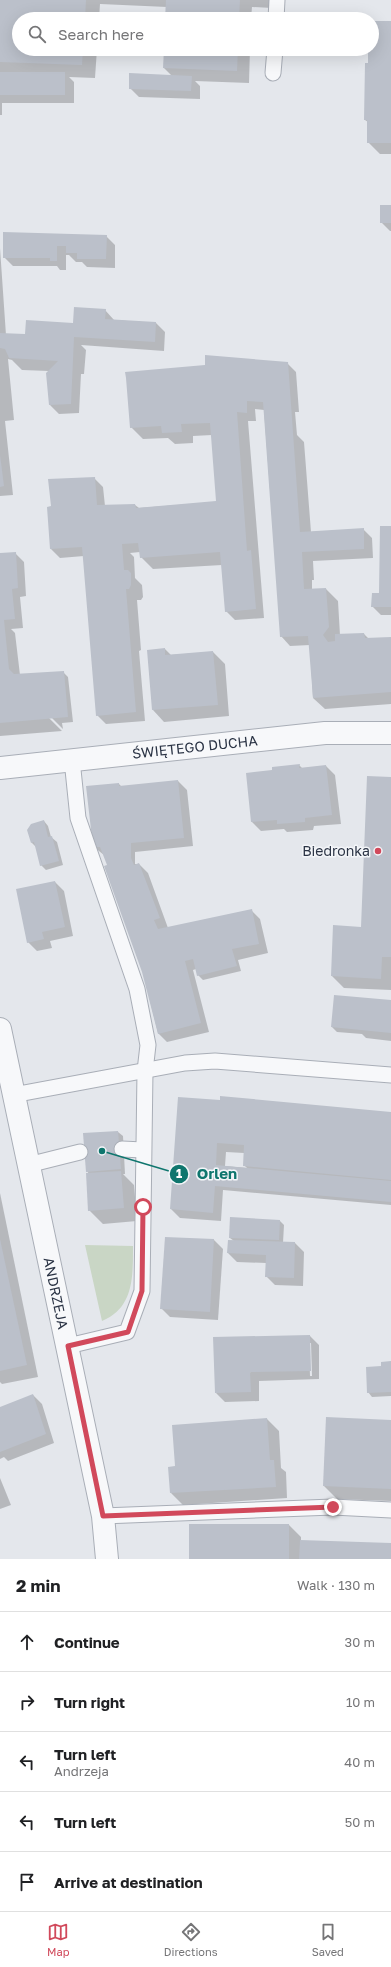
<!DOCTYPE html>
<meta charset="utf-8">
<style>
:root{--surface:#fff;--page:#f2f2f2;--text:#202124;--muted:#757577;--line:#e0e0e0;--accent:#d1495b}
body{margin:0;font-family:"Golos Text",sans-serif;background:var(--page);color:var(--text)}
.stop{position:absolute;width:12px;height:12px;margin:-9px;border:3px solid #d1495b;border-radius:50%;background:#fff}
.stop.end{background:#d1495b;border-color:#fff;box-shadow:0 1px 4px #0008}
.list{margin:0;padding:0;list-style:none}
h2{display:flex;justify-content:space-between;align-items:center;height:52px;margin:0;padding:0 16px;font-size:17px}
h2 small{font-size:13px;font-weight:400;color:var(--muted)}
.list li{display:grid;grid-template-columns:26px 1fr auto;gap:12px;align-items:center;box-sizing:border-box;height:60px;padding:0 16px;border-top:1px solid var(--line)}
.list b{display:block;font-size:15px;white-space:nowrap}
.list p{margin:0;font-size:13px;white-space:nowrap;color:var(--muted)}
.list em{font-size:13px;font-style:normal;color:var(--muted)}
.icon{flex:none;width:22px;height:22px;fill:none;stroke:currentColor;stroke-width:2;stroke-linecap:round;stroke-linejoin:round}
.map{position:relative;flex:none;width:391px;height:1559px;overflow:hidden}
.search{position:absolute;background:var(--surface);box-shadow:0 4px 16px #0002;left:12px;right:12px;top:12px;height:44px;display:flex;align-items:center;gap:10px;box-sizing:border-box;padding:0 14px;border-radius:22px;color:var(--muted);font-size:15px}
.sheet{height:352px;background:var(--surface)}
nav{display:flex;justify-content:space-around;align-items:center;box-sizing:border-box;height:56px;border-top:1px solid var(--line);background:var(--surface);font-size:11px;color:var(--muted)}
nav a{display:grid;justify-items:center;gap:2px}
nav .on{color:var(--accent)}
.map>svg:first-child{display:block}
.green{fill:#c9d6c5}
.shadow{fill:#0003;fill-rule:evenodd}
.building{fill:#bbc0ca}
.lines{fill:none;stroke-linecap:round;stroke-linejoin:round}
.service-casing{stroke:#a9aeb7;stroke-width:17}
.tertiary-casing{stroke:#a9aeb7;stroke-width:24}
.service{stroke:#f7f8fa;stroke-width:15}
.tertiary{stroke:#f7f8fa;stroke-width:22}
.route{stroke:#d1495b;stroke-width:5}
.poi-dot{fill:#d1495b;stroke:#f4f6f9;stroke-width:1.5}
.labels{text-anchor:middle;stroke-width:3;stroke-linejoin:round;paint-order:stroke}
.street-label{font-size:14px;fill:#2b3445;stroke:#f4f6f9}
.poi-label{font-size:14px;fill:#2b3445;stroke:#f4f6f9;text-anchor:end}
.leader{fill:none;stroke:#0f766e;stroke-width:1.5}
.callout-dot{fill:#0f766e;stroke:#f4f6f9;stroke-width:1.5}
.mark-label{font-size:12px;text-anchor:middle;font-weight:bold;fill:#fff}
.callout-label{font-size:15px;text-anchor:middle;font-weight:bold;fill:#0f766e;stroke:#f4f6f9;stroke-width:3;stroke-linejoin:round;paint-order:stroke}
</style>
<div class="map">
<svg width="391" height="1559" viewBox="0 0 391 1559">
<rect width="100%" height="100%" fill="#e4e7ec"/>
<path class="green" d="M 85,1245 L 133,1246 C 133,1276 134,1308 102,1321 Z"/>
<g class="shadow">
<path d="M 0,0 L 272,0 L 272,8 L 252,7 L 251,19 L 166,19 L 167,7 L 100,4 L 99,19 L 19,19 L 19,49 L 97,49 L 95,78 L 69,77 L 74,82 L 74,103 L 2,103 L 2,115 L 0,115 Z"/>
<path d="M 372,22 L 391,22 L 391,154 L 380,154 L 368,142 L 368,122 L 365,120 L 369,49 L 372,49 Z"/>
<path d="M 165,49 L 250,49 L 249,83 L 195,81 L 200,86 L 200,99 L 139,97 L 130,88 L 172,76 L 164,68 Z"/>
<path d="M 391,206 L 391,231 L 390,231 L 381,222 Z"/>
<path d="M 4,233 L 106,236 L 115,245 L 115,268 L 87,267 L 82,262 L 76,262 L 69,255 L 66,255 L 66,270 L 60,270 L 57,266 L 13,266 L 4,257 Z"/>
<path d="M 0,248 L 6,335 L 27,336 L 74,324 L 105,310 L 114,320 L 156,323 L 165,332 L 164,351 L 81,345 L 86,350 L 84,374 L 81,374 L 79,413 L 59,414 L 50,405 L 47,373 L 49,371 L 22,370 L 12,360 L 8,359 L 14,420 L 5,421 L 13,495 L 0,496 Z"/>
<path d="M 287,363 L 296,372 L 299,412 L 295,412 L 297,435 L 304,442 L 311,532 L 363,529 L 372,538 L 373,558 L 313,561 L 314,580 L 312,580 L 312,589 L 326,589 L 338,601 L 340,635 L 364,634 L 369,639 L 391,638 L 391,704 L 325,709 L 313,698 L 310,645 L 290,646 L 281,636 L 264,410 L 255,409 L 256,421 L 248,421 L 264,618 L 235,620 L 226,611 L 222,565 L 153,569 L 141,557 L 140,552 L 130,553 L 134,557 L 135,578 L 142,585 L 143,597 L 141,600 L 137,600 L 141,650 L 139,651 L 145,721 L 106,724 L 97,715 L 84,556 L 60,558 L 51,549 L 48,508 L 52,507 L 94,478 L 103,487 L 105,506 L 135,505 L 139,508 L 217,502 L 212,435 L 193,436 L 193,443 L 175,444 L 168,438 L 143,439 L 131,427 Z"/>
<path d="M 391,527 L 391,615 L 381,615 L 372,606 L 380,594 Z"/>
<path d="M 15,553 L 24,562 L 26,596 L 20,597 L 23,628 L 11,629 L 15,633 L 20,675 L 63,672 L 68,677 L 73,722 L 62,723 L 63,729 L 52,718 L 49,718 L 62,731 L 0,736 L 0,554 Z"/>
<path d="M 165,649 L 171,655 L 213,652 L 225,664 L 229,716 L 164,722 L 153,710 Z"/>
<path d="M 299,765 L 303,769 L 326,766 L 335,775 L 341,824 L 314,826 L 313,830 L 287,832 L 284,829 L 261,831 L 252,822 L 247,774 L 273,771 Z"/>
<path d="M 391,778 L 391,990 L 344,988 L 332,976 L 362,928 Z"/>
<path d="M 178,781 L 187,790 L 193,846 L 135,852 L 135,864 L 139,864 L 148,873 L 168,928 L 251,910 L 260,919 L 268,953 L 238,960 L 241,971 L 203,980 L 198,975 L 196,969 L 193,970 L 209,1032 L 167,1042 L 158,1033 L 143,972 L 109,866 L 104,855 L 94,847 L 119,784 L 122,787 Z"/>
<path d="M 44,821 L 48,826 L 51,837 L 57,842 L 63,865 L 46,870 L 41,865 L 36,847 L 32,843 L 28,830 Z"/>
<path d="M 55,882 L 64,891 L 73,936 L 50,941 L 52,948 L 37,951 L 28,942 Z"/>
<path d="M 391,1001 L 391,1041 L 366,1038 L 362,1034 L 337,1032 L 332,1027 Z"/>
<path d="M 221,1097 L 391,1113 L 391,1205 L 223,1190 L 221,1221 L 180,1218 L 171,1209 L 221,1101 ZM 226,1152 L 244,1153 L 244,1165 L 247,1168 L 225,1166 Z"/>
<path d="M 118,1132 L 123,1136 L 125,1174 L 123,1174 L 134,1185 L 137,1221 L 103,1224 L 89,1210 L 89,1174 L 87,1171 Z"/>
<path d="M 0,1193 L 38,1377 L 2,1384 L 0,1382 Z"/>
<path d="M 280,1221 L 284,1225 L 283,1243 L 295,1243 L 304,1252 L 303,1286 L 275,1285 L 266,1276 L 266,1263 L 237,1262 L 228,1253 L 234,1241 L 230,1238 Z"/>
<path d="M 166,1238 L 214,1240 L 223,1249 L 218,1320 L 170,1317 L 161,1308 Z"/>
<path d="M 310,1336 L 319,1345 L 319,1379 L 259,1381 L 259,1401 L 225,1402 L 216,1393 ZM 309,1343 L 311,1343 L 312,1376 L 310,1376 Z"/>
<path d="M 391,1362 L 391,1396 L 372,1397 L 368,1392 L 382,1367 Z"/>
<path d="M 33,1395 L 42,1404 L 54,1443 L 8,1461 L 4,1457 L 0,1459 L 0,1408 Z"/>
<path d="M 267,1419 L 279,1431 L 281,1468 L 286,1472 L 287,1498 L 183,1505 L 171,1493 L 176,1467 Z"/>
<path d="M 391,1421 L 391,1501 L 337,1499 L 324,1486 Z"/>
<path d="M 0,1478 L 11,1505 L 0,1509 Z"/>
<path d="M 289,1525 L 301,1537 L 301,1541 L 391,1544 L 391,1559 L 190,1559 Z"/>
</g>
<g class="building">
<path d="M 0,0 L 86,0 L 85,19 L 19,19 L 19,49 L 83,49 L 82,65 L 0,62 Z"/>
<path d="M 166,0 L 240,0 L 239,19 L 165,19 Z"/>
<path d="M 372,21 L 391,21 L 391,143 L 367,143 L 367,120 L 364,120 L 365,63 L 368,63 L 368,49 L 372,49 Z"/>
<path d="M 164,49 L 238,49 L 237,71 L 163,68 Z"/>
<rect x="0" y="72" width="65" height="23"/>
<path d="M 129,73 L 192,76 L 191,91 L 129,89 Z"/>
<rect x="380" y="205" width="11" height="18"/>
<path d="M 3,232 L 107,235 L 106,259 L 77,259 L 77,253 L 66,253 L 66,246 L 57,246 L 57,261 L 50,261 L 50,258 L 3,258 Z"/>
<path d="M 74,307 L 106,309 L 105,319 L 156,322 L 155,342 L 74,337 L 71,404 L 49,405 L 46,373 L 58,361 L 9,358 L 5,349 L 0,348 L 0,333 L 25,334 L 26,320 L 73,323 Z"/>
<path d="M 205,355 L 288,362 L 300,532 L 364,528 L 364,549 L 302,552 L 304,589 L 326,588 L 329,627 L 323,635 L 328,642 L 335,641 L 335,634 L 364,633 L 365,638 L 391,637 L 391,692 L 313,698 L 308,636 L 280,637 L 263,402 L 247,401 L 247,413 L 237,412 L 247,551 L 251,550 L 256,609 L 225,612 L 220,552 L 140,558 L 138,543 L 122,544 L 124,570 L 128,570 L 131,573 L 131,585 L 129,589 L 126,589 L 136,712 L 96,716 L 82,547 L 50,549 L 47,507 L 51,506 L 48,479 L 95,477 L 97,505 L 135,504 L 136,508 L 216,501 L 210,423 L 181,424 L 182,432 L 162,433 L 161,426 L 130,428 L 126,378 L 125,372 L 205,365 Z"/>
<path d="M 0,455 L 4,486 L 0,487 Z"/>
<path d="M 380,526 L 391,526 L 391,607 L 371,607 L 372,593 L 379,593 Z"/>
<path d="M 16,552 L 18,588 L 12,589 L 15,619 L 4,620 L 9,669 L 14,674 L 64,671 L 68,717 L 0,723 L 0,553 Z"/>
<path d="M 165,648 L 165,655 L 213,651 L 218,705 L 152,710 L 147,650 Z"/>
<path d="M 300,764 L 299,768 L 326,765 L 332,815 L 305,818 L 305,822 L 277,824 L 277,820 L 251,822 L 246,773 L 272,770 L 272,767 Z"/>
<path d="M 367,776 L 391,777 L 391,957 L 382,957 L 381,979 L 331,976 L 333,925 L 361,927 Z"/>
<path d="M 178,780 L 184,838 L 131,843 L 131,858 L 134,865 L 139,863 L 160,918 L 154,920 L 158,929 L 252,909 L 259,944 L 232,949 L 237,966 L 197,976 L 193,959 L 185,961 L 201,1023 L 158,1034 L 142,972 L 104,866 L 107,865 L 100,847 L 93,847 L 86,786 L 119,783 L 119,786 Z"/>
<path d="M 44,820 L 48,837 L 52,836 L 59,861 L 40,866 L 34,842 L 31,843 L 27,830 L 31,824 Z"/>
<path d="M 55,881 L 65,927 L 42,932 L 44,939 L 27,943 L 16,889 Z"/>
<path d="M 334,995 L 391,1000 L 391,1033 L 331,1027 Z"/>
<path d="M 220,1096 L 391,1112 L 391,1180 L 243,1166 L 244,1145 L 217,1143 L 216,1165 L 391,1181 L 391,1202 L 215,1186 L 213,1213 L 170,1209 L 178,1097 L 220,1100 Z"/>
<path d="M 118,1131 L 121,1169 L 86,1172 L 83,1133 Z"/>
<path d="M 121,1171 L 124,1208 L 88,1211 L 86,1173 Z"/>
<path d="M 230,1217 L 280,1220 L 279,1240 L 229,1238 Z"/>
<path d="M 165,1237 L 214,1239 L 210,1312 L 160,1309 Z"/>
<path d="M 0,1239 L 27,1365 L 0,1371 Z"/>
<path d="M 228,1240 L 295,1242 L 294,1278 L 265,1277 L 266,1255 L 227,1253 Z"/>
<path d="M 310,1335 L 311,1371 L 250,1372 L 251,1392 L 215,1393 L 213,1337 Z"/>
<path d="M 391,1361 L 391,1392 L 367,1393 L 366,1367 L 381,1366 L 381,1362 Z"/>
<path d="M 33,1394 L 46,1434 L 0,1452 L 0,1407 Z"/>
<path d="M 326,1417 L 391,1420 L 391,1489 L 323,1486 Z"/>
<path d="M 267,1418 L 270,1460 L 274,1460 L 276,1487 L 170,1493 L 168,1467 L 175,1466 L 172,1425 Z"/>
<rect x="189" y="1524" width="100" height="35"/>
<path d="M 300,1540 L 391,1543 L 391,1559 L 299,1559 Z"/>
</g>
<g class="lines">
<defs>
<g id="service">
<path d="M 276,19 L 277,0"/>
<path d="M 273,73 L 275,49"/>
<path d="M 13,1095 L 185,1063 L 215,1061 L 391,1075"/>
<path d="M 122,1149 L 143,1150"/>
<path d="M 28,1165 L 80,1152"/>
<path d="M 68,1346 L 127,1332 L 142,1291 L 145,1071 L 148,1045 L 137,989 L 78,818 L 72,760"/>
<path d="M 103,1516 L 333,1507 L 391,1510"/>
</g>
<g id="tertiary">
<path id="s1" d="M 0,768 L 325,733 L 391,733"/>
<path id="s2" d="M 0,1029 L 103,1516 L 107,1559"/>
</g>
</defs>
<use href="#service" class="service-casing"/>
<use href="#tertiary" class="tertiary-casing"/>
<use href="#service" class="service"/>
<use href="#tertiary" class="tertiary"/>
</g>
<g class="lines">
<path class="route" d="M 143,1207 L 142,1291 L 128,1332 L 68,1346 L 103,1516 L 333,1507"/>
</g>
<circle class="poi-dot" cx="378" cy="851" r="4"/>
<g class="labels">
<g class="street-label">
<text dy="5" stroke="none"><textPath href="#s1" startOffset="196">ŚWIĘTEGO DUCHA</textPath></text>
<text dy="5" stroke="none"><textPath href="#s2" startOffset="270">ANDRZEJA</textPath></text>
</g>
<g class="poi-label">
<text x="370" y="856">Biedronka</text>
</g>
</g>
<path class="leader" d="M102 1151L179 1174"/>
<g class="callout-dot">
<circle cx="102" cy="1151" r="4"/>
<circle cx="179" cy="1174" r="10"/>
</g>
<g class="mark-label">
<text x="179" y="1178">1</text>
</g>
<g class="callout-label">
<text x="217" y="1179">Orlen</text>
</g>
</svg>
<div class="stop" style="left:143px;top:1207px"></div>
<div class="stop end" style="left:333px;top:1507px"></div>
<div class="search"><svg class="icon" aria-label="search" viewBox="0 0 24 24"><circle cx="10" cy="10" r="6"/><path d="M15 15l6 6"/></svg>Search here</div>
</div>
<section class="sheet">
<h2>2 min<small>Walk · 130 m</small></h2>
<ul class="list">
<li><svg class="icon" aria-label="ahead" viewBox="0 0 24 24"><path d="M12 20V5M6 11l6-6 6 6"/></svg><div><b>Continue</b></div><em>30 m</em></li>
<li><svg class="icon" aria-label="right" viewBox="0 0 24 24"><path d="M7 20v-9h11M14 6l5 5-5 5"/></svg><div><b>Turn right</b></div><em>10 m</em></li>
<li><svg class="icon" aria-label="left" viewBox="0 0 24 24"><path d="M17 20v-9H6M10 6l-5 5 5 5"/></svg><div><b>Turn left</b><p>Andrzeja</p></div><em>40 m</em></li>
<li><svg class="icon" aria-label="left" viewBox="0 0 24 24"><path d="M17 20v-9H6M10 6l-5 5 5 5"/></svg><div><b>Turn left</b></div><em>50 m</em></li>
<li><svg class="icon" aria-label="arrive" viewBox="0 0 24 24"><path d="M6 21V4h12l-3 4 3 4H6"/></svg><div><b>Arrive at destination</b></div></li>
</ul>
</section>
<nav>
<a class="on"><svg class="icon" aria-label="map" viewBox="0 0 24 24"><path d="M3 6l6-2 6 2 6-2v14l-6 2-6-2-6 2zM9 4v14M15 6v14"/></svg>Map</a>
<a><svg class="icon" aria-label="directions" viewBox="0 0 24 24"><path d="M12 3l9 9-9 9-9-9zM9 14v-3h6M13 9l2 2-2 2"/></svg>Directions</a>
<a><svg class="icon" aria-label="saved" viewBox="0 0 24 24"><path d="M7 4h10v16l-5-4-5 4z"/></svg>Saved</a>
</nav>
